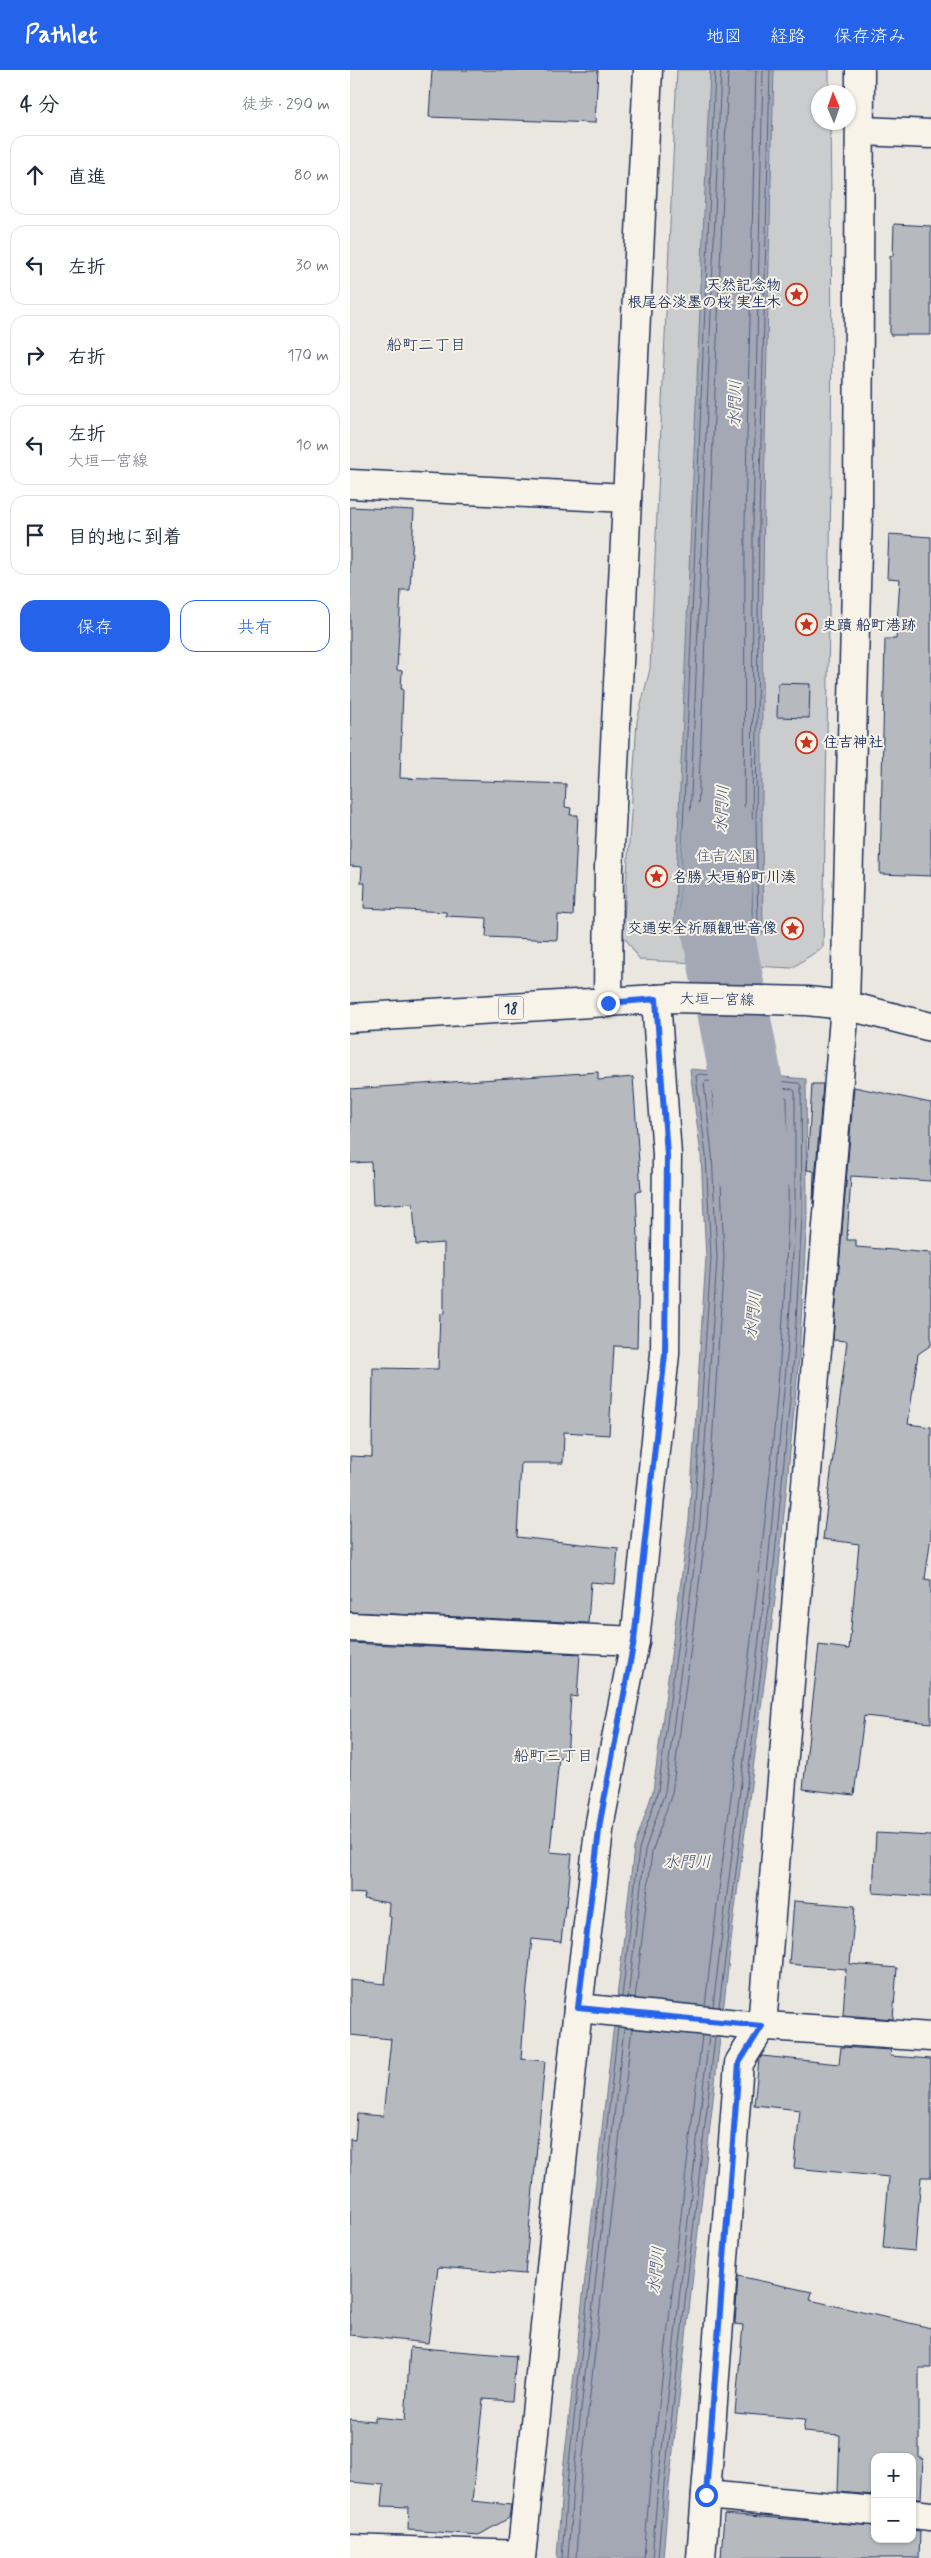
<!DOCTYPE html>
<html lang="ja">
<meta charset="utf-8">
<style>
:root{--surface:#fff;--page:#f2f2f3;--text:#1f2937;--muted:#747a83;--line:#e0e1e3;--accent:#2563eb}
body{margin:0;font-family:Mynerve,"Klee One",sans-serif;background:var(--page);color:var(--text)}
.controls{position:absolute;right:15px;bottom:15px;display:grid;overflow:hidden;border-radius:10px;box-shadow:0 1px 4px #0004}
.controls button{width:45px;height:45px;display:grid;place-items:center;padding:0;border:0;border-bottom:1px solid var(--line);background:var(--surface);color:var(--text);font:25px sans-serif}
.compass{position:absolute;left:461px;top:15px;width:45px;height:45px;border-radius:50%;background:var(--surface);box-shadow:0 1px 4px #0004;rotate:358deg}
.stop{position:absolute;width:15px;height:15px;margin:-11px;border:4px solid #2563eb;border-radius:50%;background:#fff}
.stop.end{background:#2563eb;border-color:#fff;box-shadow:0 1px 5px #0008}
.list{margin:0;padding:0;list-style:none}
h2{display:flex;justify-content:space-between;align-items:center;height:65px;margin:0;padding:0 20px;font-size:21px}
h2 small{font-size:16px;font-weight:400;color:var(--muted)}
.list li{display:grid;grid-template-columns:32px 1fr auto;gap:15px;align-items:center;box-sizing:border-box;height:80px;margin:0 10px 10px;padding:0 10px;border:1px solid var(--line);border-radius:15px}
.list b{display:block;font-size:19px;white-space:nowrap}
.list p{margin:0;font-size:16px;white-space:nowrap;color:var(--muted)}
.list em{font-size:16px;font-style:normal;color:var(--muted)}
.actions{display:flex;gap:10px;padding:15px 20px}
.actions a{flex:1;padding:11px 0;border:1px solid var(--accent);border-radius:15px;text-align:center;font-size:18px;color:var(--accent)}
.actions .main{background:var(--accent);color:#fff}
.icon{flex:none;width:28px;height:28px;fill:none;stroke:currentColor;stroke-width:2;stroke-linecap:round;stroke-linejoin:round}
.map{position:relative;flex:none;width:581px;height:2488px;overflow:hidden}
header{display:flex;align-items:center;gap:30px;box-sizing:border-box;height:70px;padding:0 25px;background:var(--accent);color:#fff}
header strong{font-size:24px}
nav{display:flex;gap:28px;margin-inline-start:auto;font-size:18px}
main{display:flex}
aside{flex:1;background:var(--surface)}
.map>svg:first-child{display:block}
.green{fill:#cbcccd;stroke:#737e96}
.water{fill:#a3a8b4;stroke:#6d7892}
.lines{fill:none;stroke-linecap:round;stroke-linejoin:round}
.shore{stroke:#515f80;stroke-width:1}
.river{stroke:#a3a8b4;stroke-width:72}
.building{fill:#b6babf;stroke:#1b2f5e}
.minor-casing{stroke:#1b2f5e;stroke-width:31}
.primary-casing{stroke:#1b2f5e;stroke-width:31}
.minor{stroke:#f7f3e8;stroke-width:28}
.primary{stroke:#f7f3e8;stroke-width:28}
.route{stroke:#2563eb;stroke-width:6}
.labels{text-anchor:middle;stroke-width:4;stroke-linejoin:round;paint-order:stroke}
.shield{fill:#f7f3e8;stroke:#5d6a87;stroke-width:1}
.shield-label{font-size:14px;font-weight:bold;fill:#1b2f5e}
.poi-label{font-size:15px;font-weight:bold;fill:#1b2f5e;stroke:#f7f3e8;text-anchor:start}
.park-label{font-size:15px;fill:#47567a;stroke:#f7f3e8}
.street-label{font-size:15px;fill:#1b2f5e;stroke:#f7f3e8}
.neighbourhood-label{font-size:16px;fill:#1b2f5e;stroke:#f7f3e8}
.water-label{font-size:16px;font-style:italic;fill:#445378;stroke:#f7f3e8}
</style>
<header>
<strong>Pathlet</strong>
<nav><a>地図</a><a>経路</a><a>保存済み</a></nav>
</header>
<main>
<aside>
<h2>4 分<small>徒歩 · 290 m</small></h2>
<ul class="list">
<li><svg class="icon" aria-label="ahead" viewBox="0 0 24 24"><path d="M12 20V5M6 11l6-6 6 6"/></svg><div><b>直進</b></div><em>80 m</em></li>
<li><svg class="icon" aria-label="left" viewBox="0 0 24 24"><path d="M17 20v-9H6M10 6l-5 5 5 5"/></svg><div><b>左折</b></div><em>30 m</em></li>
<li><svg class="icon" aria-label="right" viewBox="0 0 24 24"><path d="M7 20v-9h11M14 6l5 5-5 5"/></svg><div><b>右折</b></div><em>170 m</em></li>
<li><svg class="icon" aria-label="left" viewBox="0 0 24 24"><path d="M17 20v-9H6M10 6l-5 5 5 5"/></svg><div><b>左折</b><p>大垣一宮線</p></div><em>10 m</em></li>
<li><svg class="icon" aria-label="arrive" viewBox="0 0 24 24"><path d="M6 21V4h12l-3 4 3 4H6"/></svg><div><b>目的地に到着</b></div></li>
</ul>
<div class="actions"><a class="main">保存</a><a>共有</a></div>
</aside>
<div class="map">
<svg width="581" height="2488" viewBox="0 0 581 2488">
<rect width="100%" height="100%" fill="#eae7e0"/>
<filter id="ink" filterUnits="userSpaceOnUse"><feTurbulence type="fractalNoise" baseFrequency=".02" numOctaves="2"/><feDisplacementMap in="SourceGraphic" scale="10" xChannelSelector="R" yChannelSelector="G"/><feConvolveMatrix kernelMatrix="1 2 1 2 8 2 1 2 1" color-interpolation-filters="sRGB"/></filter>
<g filter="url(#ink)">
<path class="green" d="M 327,0 L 479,0 L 479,22 L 468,22 L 468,52 L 480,53 C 485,327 478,602 473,877 L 442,898 L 290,890 L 273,865 L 287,651 L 300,599 Z"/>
<g class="water">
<path d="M 360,0 L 424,0 C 416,288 409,576 413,864 L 324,861 Z"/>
<path d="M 340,999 L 456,1009 L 457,1146 L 449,1288 L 428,1506 L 383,1854 L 319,2416 L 313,2488 L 207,2488 L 213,2401 L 284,1778 L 303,1721 L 339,1450 L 356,1188 L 351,1085 Z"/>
</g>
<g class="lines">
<g class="shore">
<path d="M 365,0 L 329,854 L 332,856 L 405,859 L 408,856 L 406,753 L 409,453 L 420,0"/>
<path d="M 371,0 L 336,848 L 338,850 L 399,852 L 402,850 L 403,453 L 413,0"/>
<path d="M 378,0 L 344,840 L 346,843 L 391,845 L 394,842 L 395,453 L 406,0"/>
<path d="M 272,1927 L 289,1779 L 308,1721 L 344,1450 L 361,1188 L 356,1085 L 346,1006 L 349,1004 L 448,1013 L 451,1015 L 452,1146 L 444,1287 L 423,1505 L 369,1937"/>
<path d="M 278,1928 L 295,1780 L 315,1722 L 350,1451 L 367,1188 L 362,1084 L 354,1013 L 356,1011 L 442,1019 L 445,1021 L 445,1146 L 437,1287 L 417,1505 L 363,1936"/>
<path d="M 285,1929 L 302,1782 L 322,1723 L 357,1452 L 374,1188 L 370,1084 L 362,1022 L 365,1019 L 435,1026 L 437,1028 C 437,1068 439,1108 438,1147 C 429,1412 385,1673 355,1936"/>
<path d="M 212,2488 L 218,2402 L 268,1957"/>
<path d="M 218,2488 L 224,2402 L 274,1958"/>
<path d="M 226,2488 L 231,2403 L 282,1958"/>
<path d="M 294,2488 L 300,2413 L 352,1965"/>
<path d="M 302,2488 L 308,2414 L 359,1966"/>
<path d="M 308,2488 L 314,2415 L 365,1967"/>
</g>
<path class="river" d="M 369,763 L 365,846 L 399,1024 L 405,1103"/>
</g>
<g class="building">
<path d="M 82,0 L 248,0 L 245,53 L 79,47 Z"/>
<path d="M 544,154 L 581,156 L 581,265 L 540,265 L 540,186 L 543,186 Z"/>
<path d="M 0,437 L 64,440 L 60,520 L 51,520 L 47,600 L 52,601 L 51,619 L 53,619 L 50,708 L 216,714 L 215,737 L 221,738 L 220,745 L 228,745 L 223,846 L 208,845 L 207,870 L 136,867 L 137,848 L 96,846 L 96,842 L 14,838 L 15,813 L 11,813 L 12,797 L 0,796 Z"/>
<path d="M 539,464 L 581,467 L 581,806 L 530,804 L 535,569 L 546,569 L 550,509 L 537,508 Z"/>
<path d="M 428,613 L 460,614 L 459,648 L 427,647 Z"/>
<path d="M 248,1002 L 248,1010 L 283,1007 L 291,1121 L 286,1122 L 289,1191 L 287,1277 L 264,1276 L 259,1365 L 214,1362 L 213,1393 L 171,1393 L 167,1467 L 268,1478 L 265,1514 L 241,1512 L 238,1553 L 0,1542 L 0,1386 L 22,1387 L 23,1298 L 88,1299 L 90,1244 L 94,1244 L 94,1173 L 66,1175 L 63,1133 L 23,1135 L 21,1092 L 0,1093 L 0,1019 Z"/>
<path d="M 462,1014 L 473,1014 L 463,1134 L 464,1101 L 457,1100 Z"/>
<path d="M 504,1017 L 581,1033 L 581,1111 L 501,1106 L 497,1170 L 506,1170 L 506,1177 L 581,1183 L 581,1275 L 568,1284 L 558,1354 L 581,1357 L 581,1466 L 575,1509 L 581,1510 L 581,1653 L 514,1646 L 504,1725 L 453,1719 L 469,1575 L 499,1579 L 509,1474 L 473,1469 L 497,1271 L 483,1270 Z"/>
<path d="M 0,1573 L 230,1584 L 227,1627 L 221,1626 L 217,1688 L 209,1687 L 200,1782 L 222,1784 L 217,1836 L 215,1836 L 211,1872 L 182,1869 L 175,1937 L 171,1989 L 195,1991 L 175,2204 L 88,2197 L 78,2273 L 0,2265 L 0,2069 L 5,2070 L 7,2044 L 33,2046 L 41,1969 L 0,1965 L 0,1910 L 35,1914 L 41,1847 L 38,1846 L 39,1833 L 14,1829 L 15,1824 L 0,1823 Z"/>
<path d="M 526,1763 L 581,1766 L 581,1827 L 523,1823 Z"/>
<path d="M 444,1831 L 505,1836 L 500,1894 L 547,1898 L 543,1949 L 493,1945 L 496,1899 L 439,1894 Z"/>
<path d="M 491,1977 L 541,1980 L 540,1986 L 581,1989 L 581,2107 L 571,2107 L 565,2181 L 533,2178 L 539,2107 L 444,2098 L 450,2040 L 404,2035 L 409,1990 L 412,1986 L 489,1994 Z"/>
<path d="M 388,2206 L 462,2222 L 460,2230 L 581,2258 L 581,2298 L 569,2298 L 569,2388 L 573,2388 L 571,2429 L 562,2429 L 562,2387 L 525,2387 L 525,2425 L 488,2422 L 490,2365 L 453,2362 L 455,2349 L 385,2343 L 393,2255 L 385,2254 Z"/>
<path d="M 60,2277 L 166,2286 L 162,2331 L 133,2329 L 122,2431 L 161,2435 L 159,2448 L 129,2465 L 58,2460 L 59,2437 L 32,2436 L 34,2415 L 0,2412 L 0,2349 L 25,2351 L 25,2347 L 55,2350 Z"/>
<path d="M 374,2444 L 525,2456 L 525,2469 L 562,2469 L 562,2460 L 570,2461 L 569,2488 L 371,2488 Z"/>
</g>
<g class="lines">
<defs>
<g id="minor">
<path d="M 512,61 L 581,64"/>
<path d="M 0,414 L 277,428"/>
<path d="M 258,933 L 259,798 L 298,0"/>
<path d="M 0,1557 L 285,1571"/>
<path d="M 228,1938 L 388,1954 L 581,1967"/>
<path d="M 356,2425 L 525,2441"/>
<path d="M 562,2444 L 581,2446"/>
<path d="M 0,2479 L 171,2485"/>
<path d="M 171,2488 L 228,1938 L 250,1752 L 285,1571 L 315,1284 L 317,1085 L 306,929"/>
<path d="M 351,2488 L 389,1993 L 412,1956 L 495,935 L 508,442 L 510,0"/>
</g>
<path id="primary" d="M 0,948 L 322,928 L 457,931 L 495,935 L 581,957"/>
</defs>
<use href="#minor" class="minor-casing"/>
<use href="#primary" class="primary-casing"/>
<use href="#minor" class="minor"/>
<use href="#primary" class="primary"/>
</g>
</g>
<g class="lines" filter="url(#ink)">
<path class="route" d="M 258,933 L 306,929 L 317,1085 L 315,1284 L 284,1571 L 250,1752 L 228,1938 L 412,1956 L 389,1993 L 356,2425"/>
</g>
<defs>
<symbol id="sight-ring" viewBox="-11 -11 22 22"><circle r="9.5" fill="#f7f3e8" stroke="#c8321e" stroke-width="1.5"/><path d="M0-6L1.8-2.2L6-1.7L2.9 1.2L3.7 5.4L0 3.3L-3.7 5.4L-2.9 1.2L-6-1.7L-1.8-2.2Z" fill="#c8321e"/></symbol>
</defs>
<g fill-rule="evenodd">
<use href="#sight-ring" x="434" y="212" width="25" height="25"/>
<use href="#sight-ring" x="444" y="542" width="25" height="25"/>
<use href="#sight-ring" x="444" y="660" width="25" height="25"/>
<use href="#sight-ring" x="294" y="794" width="25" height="25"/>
<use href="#sight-ring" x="430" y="846" width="25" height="25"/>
</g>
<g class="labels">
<rect class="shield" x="148.5" y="926.5" width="25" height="23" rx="4"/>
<g class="shield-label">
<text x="161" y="943">18</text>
</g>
<g class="poi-label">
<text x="431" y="220" text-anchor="end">天然記念物<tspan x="431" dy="17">根尾谷淡墨の桜 実生木</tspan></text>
<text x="472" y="560">史蹟 船町港跡</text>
<text x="473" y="677">住吉神社</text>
<text x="322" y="812">名勝 大垣船町川湊</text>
<text x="427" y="863" text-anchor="end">交通安全祈願観世音像</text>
</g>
<g class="park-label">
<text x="376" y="791">住吉公園</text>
</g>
<g class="street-label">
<text transform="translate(367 929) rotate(1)" y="5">大垣一宮線</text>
</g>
<g class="neighbourhood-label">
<text x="76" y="280">船町二丁目</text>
<text x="203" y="1691">船町三丁目</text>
</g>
<g class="water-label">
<text transform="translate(384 334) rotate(-89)" y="6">水門川</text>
<text transform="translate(371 739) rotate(-87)" y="6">水門川</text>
<text transform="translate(402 1245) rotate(-84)" y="6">水門川</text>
<text x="337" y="1797">水門川</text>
<text transform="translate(305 2200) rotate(-84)" y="6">水門川</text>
</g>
</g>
</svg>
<div class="controls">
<button>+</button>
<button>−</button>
</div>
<svg class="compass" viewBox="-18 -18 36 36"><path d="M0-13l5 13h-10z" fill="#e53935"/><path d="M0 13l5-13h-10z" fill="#747a83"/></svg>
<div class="stop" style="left:356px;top:2425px"></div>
<div class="stop end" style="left:258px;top:933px"></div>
</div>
</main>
